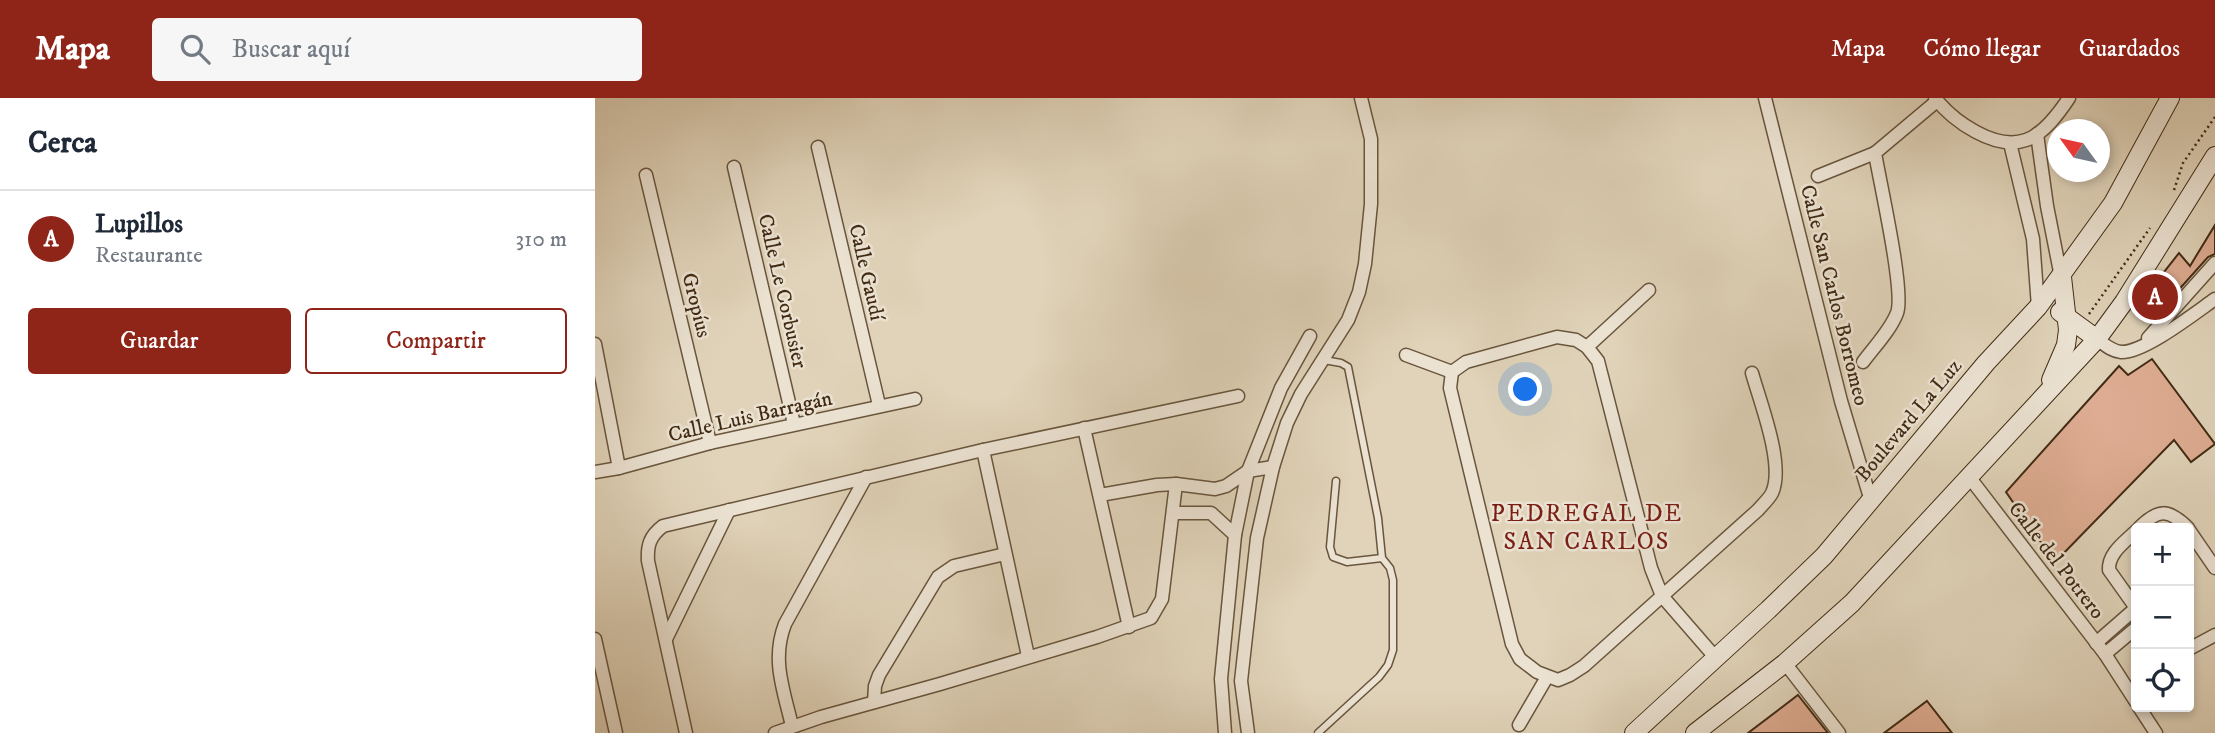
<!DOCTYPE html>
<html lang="es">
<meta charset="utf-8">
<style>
:root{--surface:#fff;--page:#f6f6f7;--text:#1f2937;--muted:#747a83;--line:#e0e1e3;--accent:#8f2418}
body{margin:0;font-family:"IM FELL DW Pica",serif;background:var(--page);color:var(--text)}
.controls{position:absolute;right:21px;bottom:21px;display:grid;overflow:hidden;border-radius:7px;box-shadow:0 4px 10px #0003}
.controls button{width:63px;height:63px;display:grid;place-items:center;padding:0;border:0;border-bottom:2px solid var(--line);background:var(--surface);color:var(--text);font:35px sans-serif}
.compass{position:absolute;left:1452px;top:21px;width:63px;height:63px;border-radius:50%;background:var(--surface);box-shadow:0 4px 10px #0003;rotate:303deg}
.you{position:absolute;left:931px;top:292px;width:24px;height:24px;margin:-18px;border:5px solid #fff;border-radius:50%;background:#1a73e8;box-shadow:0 0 0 10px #1a73e833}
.badge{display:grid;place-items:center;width:46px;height:46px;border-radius:50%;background:var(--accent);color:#fff;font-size:23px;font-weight:700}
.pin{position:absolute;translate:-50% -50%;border:4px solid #fff;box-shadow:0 2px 7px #0006}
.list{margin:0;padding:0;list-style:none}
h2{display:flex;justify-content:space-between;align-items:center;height:91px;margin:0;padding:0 28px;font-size:30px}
h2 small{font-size:23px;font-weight:400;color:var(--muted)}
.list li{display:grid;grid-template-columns:46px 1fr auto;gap:21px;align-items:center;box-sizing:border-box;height:98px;padding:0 28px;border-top:2px solid var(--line)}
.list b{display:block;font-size:26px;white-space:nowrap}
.list p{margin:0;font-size:23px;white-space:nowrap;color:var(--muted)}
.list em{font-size:23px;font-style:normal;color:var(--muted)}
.actions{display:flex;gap:14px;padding:21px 28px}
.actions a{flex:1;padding:16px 0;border:2px solid var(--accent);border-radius:7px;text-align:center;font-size:24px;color:var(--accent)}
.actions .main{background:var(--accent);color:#fff}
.icon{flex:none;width:38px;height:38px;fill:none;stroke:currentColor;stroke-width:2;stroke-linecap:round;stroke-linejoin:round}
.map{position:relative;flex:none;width:1620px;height:635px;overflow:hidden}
header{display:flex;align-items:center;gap:42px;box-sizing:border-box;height:98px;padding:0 35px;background:var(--accent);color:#fff}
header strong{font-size:33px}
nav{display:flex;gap:38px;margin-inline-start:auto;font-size:24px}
.search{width:490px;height:63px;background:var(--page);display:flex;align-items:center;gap:18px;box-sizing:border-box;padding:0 24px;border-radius:7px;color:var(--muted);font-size:26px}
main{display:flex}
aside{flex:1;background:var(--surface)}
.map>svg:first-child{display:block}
.building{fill:#deac92;stroke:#412b14;stroke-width:2}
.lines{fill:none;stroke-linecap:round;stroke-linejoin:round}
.lane-casing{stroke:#69553d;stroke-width:9}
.street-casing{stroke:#69553d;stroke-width:15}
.secondary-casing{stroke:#412b14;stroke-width:20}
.path{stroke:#412b14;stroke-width:2.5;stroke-dasharray:2 3.5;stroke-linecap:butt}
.lane{stroke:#ebe2d2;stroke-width:6}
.street{stroke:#ebe2d2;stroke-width:12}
.secondary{stroke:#ebe2d2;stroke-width:18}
.labels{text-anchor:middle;stroke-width:5;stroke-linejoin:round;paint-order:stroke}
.street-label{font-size:21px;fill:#412b14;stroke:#ebe2d2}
.quarter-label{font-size:24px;letter-spacing:2px;fill:#7a1f14;stroke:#ebe2d2}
</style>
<header>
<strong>Mapa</strong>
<div class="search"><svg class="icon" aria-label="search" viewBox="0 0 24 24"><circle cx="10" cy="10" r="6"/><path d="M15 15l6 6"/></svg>Buscar aquí</div>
<nav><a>Mapa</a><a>Cómo llegar</a><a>Guardados</a></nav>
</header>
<main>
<aside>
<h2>Cerca<small></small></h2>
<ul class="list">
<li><span class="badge">A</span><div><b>Lupillos</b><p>Restaurante</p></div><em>310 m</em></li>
</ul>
<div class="actions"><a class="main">Guardar</a><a>Compartir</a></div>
</aside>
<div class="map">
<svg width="1620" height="635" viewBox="0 0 1620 635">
<rect width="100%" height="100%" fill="#e0d3b9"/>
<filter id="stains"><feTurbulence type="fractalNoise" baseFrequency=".00286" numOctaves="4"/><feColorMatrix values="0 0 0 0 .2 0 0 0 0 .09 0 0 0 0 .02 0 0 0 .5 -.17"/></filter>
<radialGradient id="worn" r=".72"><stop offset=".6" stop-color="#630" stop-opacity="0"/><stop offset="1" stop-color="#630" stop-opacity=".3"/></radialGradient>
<g class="building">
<path d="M 1620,127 L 1620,156 L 1613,159 L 1563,215 L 1559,207 L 1547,202 L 1584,155 L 1595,168 Z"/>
<path d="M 1557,261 L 1620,346 L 1596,364 L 1579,342 L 1463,461 L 1456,459 L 1411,394 L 1524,268 L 1533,277 Z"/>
<path d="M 1203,597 L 1233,635 L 1153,635 Z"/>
<path d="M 1332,603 L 1357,635 L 1289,635 Z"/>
</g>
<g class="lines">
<defs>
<g id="lane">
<path d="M 741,383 L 735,449 L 738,459 L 752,464 L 787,460"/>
<path d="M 723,635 L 784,579 L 793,567 L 798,552 L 798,482 L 795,470 L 787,460 L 783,420 L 753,269 L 746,265 L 729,262"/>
</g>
<g id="street">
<path d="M 1170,0 L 1246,303 L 1276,403"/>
<path d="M 1340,0 C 1358,23 1400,53 1431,42 C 1449,36 1464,15 1474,0"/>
<path d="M 1442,36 L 1452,108 L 1466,179"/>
<path d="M 1415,45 L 1438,141 L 1443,209"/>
<path d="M 223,49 L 284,307"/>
<path d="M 139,69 L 199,326"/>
<path d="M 51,77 L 115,345"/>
<path d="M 1223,78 L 1280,55"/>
<path d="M 1553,240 L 1620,165"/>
<path d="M 1502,241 C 1509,246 1516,253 1526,254 C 1549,255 1600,215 1620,201"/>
<path d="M 0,246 L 24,370"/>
<path d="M 992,249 L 1054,192"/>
<path d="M 811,257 L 857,274"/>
<path d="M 1268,264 C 1279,249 1295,233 1302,215 C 1310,194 1285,85 1280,55 L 1342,3"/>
<path d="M 489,330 L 534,529"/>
<path d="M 388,352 L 433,558"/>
<path d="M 0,374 L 24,370 L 115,345 L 320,301"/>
<path d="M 1375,380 L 1510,556 L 1541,604"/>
<path d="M 505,397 L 562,387 L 581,386 L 620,391 L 631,388 L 653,373 L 678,369"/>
<path d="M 578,415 L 616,415 L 640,437"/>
<path d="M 1544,430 C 1563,411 1573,410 1593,430"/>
<path d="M 1594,432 L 1620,470"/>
<path d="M 1541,433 C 1530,444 1513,455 1514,472 L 1541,510"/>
<path d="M 0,541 L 21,635"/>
<path d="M 71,541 L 134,412"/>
<path d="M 1501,545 L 1541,510"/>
<path d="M 1594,551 L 1620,537"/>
<path d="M 1510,556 L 1541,530"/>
<path d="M 1120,559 L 1067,498 L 1056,470 L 1003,263 L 992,249 L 981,242 L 962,239 L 871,264 L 857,274 L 855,290 L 917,546 L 925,561 L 942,574 L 963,582 L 975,577 L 989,568 L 1163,412 C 1167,407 1174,401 1177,395 C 1190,367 1165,304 1157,275"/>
<path d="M 1190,565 L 1244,635"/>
<path d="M 279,604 L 280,588 L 284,577 L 343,479 L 359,468 L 410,456"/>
<path d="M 1544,609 L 1561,635"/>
<path d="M 924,627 L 952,579"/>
<path d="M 197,628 C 189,593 176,562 190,526 L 271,379"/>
<path d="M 91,635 L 53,463 C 52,447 55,438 68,428 L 388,352 L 643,298"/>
<path d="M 180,635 L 226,619 L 345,586 L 502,539 L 556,520 L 567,501 L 581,386"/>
<path d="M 630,635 L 626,581 L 640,437 L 653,373 L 686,290 L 715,238"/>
<path d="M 653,635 L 646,583 L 662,440 L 678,369 L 692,325 L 706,296 L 753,222 L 764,194 L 770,166 L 776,106 L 776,41 L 766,0"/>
</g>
<g id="secondary">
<path d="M 1465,214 L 1502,241"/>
<path d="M 1456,282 L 1471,247 L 1473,232 L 1467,179"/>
<path d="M 1039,635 L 1173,512 L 1229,458 L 1391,265 L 1443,209 L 1518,105 L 1575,0"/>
<path d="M 1100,635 L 1190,565 L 1257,505 L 1502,241 L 1529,204 L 1620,58"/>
</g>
</defs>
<use href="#lane" class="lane-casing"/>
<use href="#street" class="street-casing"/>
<use href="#secondary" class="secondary-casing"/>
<g class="path">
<path d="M 1579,92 L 1588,65 L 1620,19"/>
<path d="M 1494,216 L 1555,130"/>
</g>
<use href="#lane" class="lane"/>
<use href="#street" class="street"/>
<use href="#secondary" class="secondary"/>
</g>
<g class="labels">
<g class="street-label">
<text transform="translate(272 174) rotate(77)" y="7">Calle Gaudí</text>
<text transform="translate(188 193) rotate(77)" y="7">Calle Le Corbusier</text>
<text transform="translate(1240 197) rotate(76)" y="7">Calle San Carlos Borromeo</text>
<text transform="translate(102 207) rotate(76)" y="7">Gropíus</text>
<text transform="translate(155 318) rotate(-13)" y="7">Calle Luis Barragán</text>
<text transform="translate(1313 322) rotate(-50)" y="7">Boulevard La Luz</text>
<text transform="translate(1462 462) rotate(52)" y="7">Calle del Potrero</text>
</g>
<g class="quarter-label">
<text x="992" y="423">PEDREGAL DE<tspan x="992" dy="28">SAN CARLOS</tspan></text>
</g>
</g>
<rect width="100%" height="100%" filter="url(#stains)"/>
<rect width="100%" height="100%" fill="url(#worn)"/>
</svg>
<div class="controls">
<button>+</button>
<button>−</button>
<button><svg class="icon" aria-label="locate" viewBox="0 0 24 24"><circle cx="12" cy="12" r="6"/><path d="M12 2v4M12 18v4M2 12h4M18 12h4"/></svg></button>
</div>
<svg class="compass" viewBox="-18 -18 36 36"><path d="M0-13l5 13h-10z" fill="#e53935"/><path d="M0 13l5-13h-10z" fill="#747a83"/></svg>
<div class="you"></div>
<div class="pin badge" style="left:1560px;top:199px">A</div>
</div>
</main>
